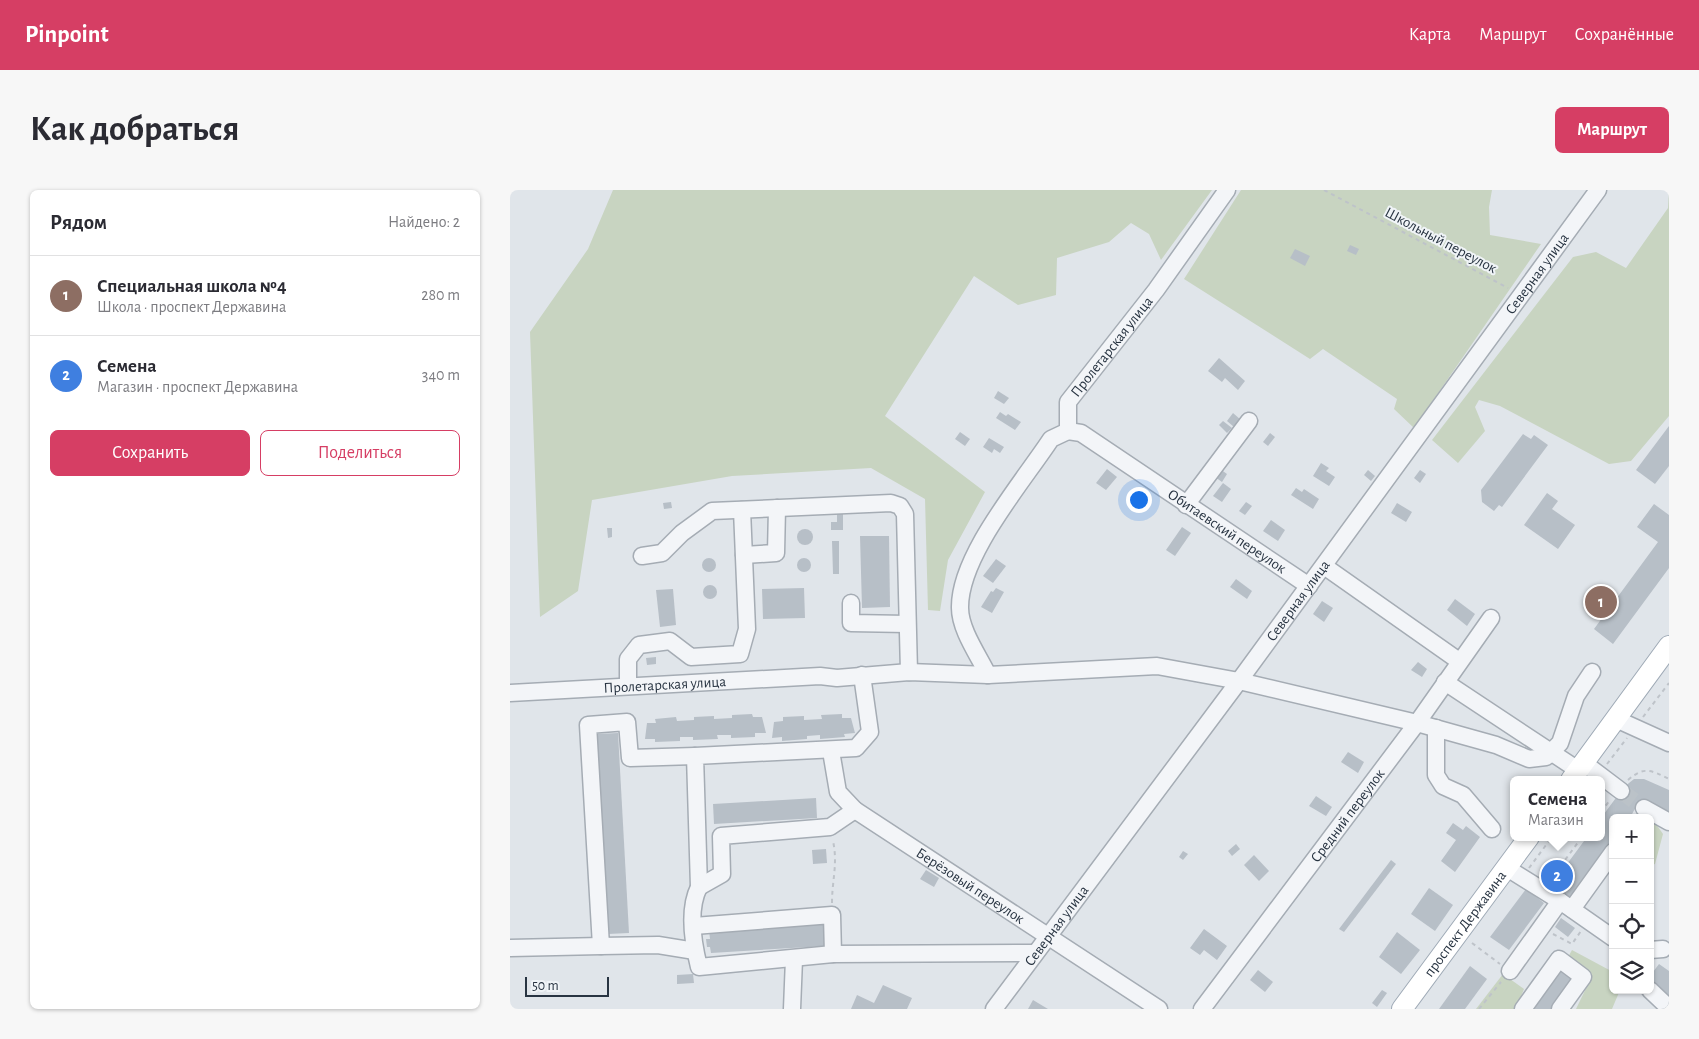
<!DOCTYPE html>
<html lang="ru">
<meta charset="utf-8">
<style>
:root{--surface:#fff;--page:#f7f7f7;--text:#2b2b33;--muted:#7c7c81;--line:#e1e1e2;--accent:#d63e64}
body{margin:0;font-family:"Alegreya Sans",sans-serif;background:var(--page);color:var(--text)}
.controls{position:absolute;right:15px;bottom:15px;display:grid;overflow:hidden;border-radius:8px;box-shadow:0 1px 4px #0004}
.controls button{width:45px;height:45px;display:grid;place-items:center;padding:0;border:0;border-bottom:1px solid var(--line);background:var(--surface);color:var(--text);font:25px sans-serif}
.scale{position:absolute;left:15px;bottom:12px;width:84px;box-sizing:border-box;padding-left:5px;border:2px solid #283442;border-top:0;font-size:14px;line-height:18px;white-space:nowrap;color:#283442;-webkit-text-stroke:4px #f0f4f7;paint-order:stroke}
.you{position:absolute;left:628px;top:309px;width:18px;height:18px;margin:-12px;border:4px solid #fff;border-radius:50%;background:#1a73e8;box-shadow:0 0 0 8px #1a73e833}
.badge{display:grid;place-items:center;width:32px;height:32px;border-radius:50%;background:var(--accent);color:#fff;font-size:16px;font-weight:700}
.pin{position:absolute;translate:-50% -50%;border:2px solid #fff;box-shadow:0 1px 5px #0006}
.popup{position:absolute;left:1000px;top:586px;width:95px;height:65px;box-sizing:border-box;display:grid;place-content:center;border-radius:8px;background:var(--surface);filter:drop-shadow(0 1px 4px #0005);font-size:16px;white-space:nowrap;color:var(--muted)}
.popup b{font-size:19px;color:var(--text)}
.popup::after{content:'';position:absolute;left:50%;top:100%;margin-left:-10px;border:10px solid transparent;border-top-color:var(--surface)}
.list{margin:0;padding:0;list-style:none}
h2{display:flex;justify-content:space-between;align-items:center;height:65px;margin:0;padding:0 20px;font-size:21px}
h2 small{font-size:16px;font-weight:400;color:var(--muted)}
.list li{display:grid;grid-template-columns:32px 1fr auto;gap:15px;align-items:center;box-sizing:border-box;height:80px;padding:0 20px;border-top:1px solid var(--line)}
.list b{display:block;font-size:19px;white-space:nowrap}
.list p{margin:0;font-size:16px;white-space:nowrap;color:var(--muted)}
.list em{font-size:16px;font-style:normal;color:var(--muted)}
.actions{display:flex;gap:10px;padding:15px 20px}
.actions a{flex:1;padding:11px 0;border:1px solid var(--accent);border-radius:8px;text-align:center;font-size:18px;color:var(--accent)}
.actions .main{background:var(--accent);color:#fff}
.icon{flex:none;width:28px;height:28px;fill:none;stroke:currentColor;stroke-width:2;stroke-linecap:round;stroke-linejoin:round}
.map{position:relative;flex:none;width:1159px;height:819px;overflow:hidden;border-radius:8px}
header{display:flex;align-items:center;gap:30px;box-sizing:border-box;height:70px;padding:0 25px;background:var(--accent);color:#fff}
header strong{font-size:24px}
nav{display:flex;gap:28px;margin-inline-start:auto;font-size:18px}
.intro{display:flex;align-items:center;justify-content:space-between;box-sizing:border-box;height:120px;padding:0 30px}
h1{margin:0;font-size:35px}
.button{padding:12px 22px;border-radius:8px;background:var(--accent);color:#fff;font-size:18px;font-weight:700}
main{display:flex;gap:30px;padding:0 30px}
aside{flex:1;background:var(--surface);border-radius:8px;box-shadow:0 1px 4px #0004}
.map>svg:first-child{display:block}
.green{fill:#c8d4c1}
.building{fill:#b7bfc7}
.lines{fill:none;stroke-linecap:round;stroke-linejoin:round}
.minor-tunnel{stroke:#bbc2c8;stroke-width:16;stroke-dasharray:16 8;stroke-linecap:butt}
.minor-casing{stroke:#a5acb4;stroke-width:19}
.major-casing{stroke:#9faab6;stroke-width:22}
.path{stroke:#bec3c9;stroke-width:2;stroke-dasharray:4 4;stroke-linecap:butt}
.minor{stroke:#f3f5f8;stroke-width:16}
.major{stroke:#fff;stroke-width:20}
.labels{text-anchor:middle;stroke-width:4;stroke-linejoin:round;paint-order:stroke}
.street-label{font-size:15px;fill:#283442;stroke:#f0f4f7}
</style>
<header>
<strong>Pinpoint</strong>
<nav><a>Карта</a><a>Маршрут</a><a>Сохранённые</a></nav>
</header>
<div class="intro"><h1>Как добраться</h1><a class="button">Маршрут</a></div>
<main>
<aside>
<h2>Рядом<small>Найдено: 2</small></h2>
<ul class="list">
<li><span class="badge" style="background:#8d6e63">1</span><div><b>Специальная школа №4</b><p>Школа · проспект Державина</p></div><em>280 m</em></li>
<li><span class="badge" style="background:#3f7fe0">2</span><div><b>Семена</b><p>Магазин · проспект Державина</p></div><em>340 m</em></li>
</ul>
<div class="actions"><a class="main">Сохранить</a><a>Поделиться</a></div>
</aside>
<div class="map">
<svg width="1159" height="819" viewBox="0 0 1159 819">
<rect width="100%" height="100%" fill="#e0e5ea"/>
<g class="green">
<path d="M 103,0 L 702,0 L 651,70 L 639,44 L 621,33 L 599,52 L 547,68 L 546,105 L 508,115 L 464,86 L 375,226 L 475,302 L 438,370 L 430,421 L 418,420 L 415,309 L 361,278 L 222,286 L 82,310 L 68,401 L 30,427 L 20,142 L 78,59 Z"/>
<path d="M 731,0 L 982,0 L 979,17 L 980,45 L 1031,54 L 904,238 L 884,219 L 887,209 L 813,159 L 800,169 L 674,89 Z"/>
<path d="M 1159,1 L 1159,226 L 1121,271 L 1099,274 L 990,216 L 969,210 L 965,217 L 975,241 L 948,273 L 922,250 L 1063,67 L 1086,62 L 1116,78 L 1158,18 Z"/>
<path d="M 1140,630 L 1146,634 L 1153,644 L 1145,674 L 1140,676 Z"/>
<path d="M 1062,760 L 1103,782 L 1103,800 L 1110,800 L 1102,819 L 1066,819 L 1081,788 L 1057,769 Z"/>
<path d="M 993,784 L 1014,799 L 1006,819 L 966,819 Z"/>
</g>
<g class="building">
<path d="M 840,55 L 849,59 L 846,65 L 837,61 Z"/>
<path d="M 785,59 L 800,66 L 795,76 L 780,68 Z"/>
<path d="M 709,168 L 735,191 L 728,200 L 715,188 L 712,192 L 698,181 Z"/>
<path d="M 488,201 L 499,208 L 494,214 L 484,208 Z"/>
<path d="M 490,222 L 496,226 L 498,224 L 511,232 L 505,240 L 486,228 Z"/>
<path d="M 723,223 L 731,230 L 724,237 L 717,231 Z"/>
<path d="M 713,231 L 722,238 L 717,243 L 709,235 Z"/>
<path d="M 1159,236 L 1159,276 L 1145,294 L 1126,280 Z"/>
<path d="M 450,242 L 460,249 L 455,256 L 445,249 Z"/>
<path d="M 760,243 L 765,247 L 758,256 L 753,252 Z"/>
<path d="M 1013,244 L 1021,249 L 1024,245 L 1038,255 L 992,317 L 989,315 L 984,321 L 972,312 L 971,300 Z"/>
<path d="M 479,248 L 494,257 L 490,263 L 484,259 L 482,263 L 473,257 Z"/>
<path d="M 811,273 L 819,278 L 816,281 L 825,287 L 819,296 L 803,286 Z"/>
<path d="M 597,279 L 607,287 L 596,300 L 586,293 Z"/>
<path d="M 710,279 L 717,284 L 712,292 L 705,287 Z"/>
<path d="M 858,280 L 865,286 L 861,291 L 854,285 Z"/>
<path d="M 910,280 L 916,284 L 910,293 L 904,288 Z"/>
<path d="M 713,293 L 721,299 L 712,312 L 703,306 Z"/>
<path d="M 786,298 L 792,302 L 794,299 L 809,309 L 803,319 L 781,305 Z"/>
<path d="M 1037,303 L 1048,311 L 1042,319 L 1065,335 L 1048,359 L 1014,335 Z"/>
<path d="M 161,312 L 162,318 L 154,319 L 153,313 Z"/>
<path d="M 736,312 L 742,316 L 735,325 L 729,321 Z"/>
<path d="M 887,313 L 902,322 L 896,332 L 881,323 Z"/>
<path d="M 1144,314 L 1159,325 L 1159,378 L 1103,454 L 1084,439 L 1148,352 L 1127,337 Z"/>
<path d="M 327,324 L 333,324 L 333,340 L 321,340 L 321,332 L 327,332 Z"/>
<path d="M 761,330 L 775,340 L 768,351 L 753,341 Z"/>
<path d="M 672,337 L 681,343 L 665,366 L 656,360 Z"/>
<path d="M 97,338 L 102,338 L 102,347 L 98,348 Z"/>
<circle cx="295" cy="347" r="8"/>
<path d="M 350,346 L 379,346 L 380,417 L 352,418 Z"/>
<path d="M 322,351 L 329,351 L 329,384 L 323,384 Z"/>
<circle cx="199" cy="375" r="7"/>
<circle cx="294" cy="375" r="7"/>
<path d="M 486,369 L 496,376 L 483,393 L 473,386 Z"/>
<path d="M 726,389 L 742,401 L 737,409 L 720,397 Z"/>
<circle cx="200" cy="402" r="7"/>
<path d="M 294,398 L 295,428 L 253,429 L 252,399 Z"/>
<path d="M 486,398 L 494,402 L 482,423 L 471,417 L 481,401 L 483,402 Z"/>
<path d="M 163,399 L 166,435 L 150,437 L 146,400 Z"/>
<path d="M 945,409 L 965,424 L 957,436 L 937,420 Z"/>
<path d="M 812,411 L 823,418 L 814,432 L 803,424 Z"/>
<path d="M 146,467 L 146,474 L 137,475 L 136,468 Z"/>
<path d="M 908,472 L 917,479 L 912,487 L 901,480 Z"/>
<path d="M 242,524 L 243,527 L 252,527 L 256,543 L 245,543 L 245,547 L 221,548 L 221,545 L 207,545 L 208,549 L 183,550 L 183,547 L 170,547 L 170,551 L 145,552 L 145,549 L 135,549 L 137,533 L 146,533 L 145,529 L 166,527 L 167,531 L 184,530 L 184,527 L 204,526 L 204,529 L 222,528 L 222,525 Z"/>
<path d="M 332,524 L 332,528 L 341,528 L 345,543 L 334,544 L 335,547 L 310,549 L 310,545 L 297,546 L 297,549 L 272,551 L 272,547 L 262,548 L 264,532 L 273,531 L 273,527 L 294,526 L 294,530 L 312,529 L 311,525 Z"/>
<path d="M 108,543 L 119,743 L 98,744 L 87,544 Z"/>
<path d="M 838,562 L 854,572 L 848,583 L 831,572 Z"/>
<path d="M 1124,589 L 1134,589 L 1159,600 L 1159,625 L 1129,611 L 1120,628 L 1103,628 L 1103,651 L 1059,711 L 1040,697 L 1077,647 L 1091,647 L 1091,628 L 1114,597 Z"/>
<path d="M 806,606 L 822,617 L 816,626 L 799,616 Z"/>
<path d="M 306,608 L 307,628 L 204,634 L 203,614 Z"/>
<path d="M 943,633 L 953,640 L 956,636 L 970,647 L 945,682 L 931,671 L 946,650 L 936,643 Z"/>
<path d="M 726,654 L 730,659 L 722,666 L 718,661 Z"/>
<path d="M 316,659 L 317,673 L 303,674 L 302,660 Z"/>
<path d="M 673,661 L 678,664 L 673,670 L 669,667 Z"/>
<path d="M 744,665 L 759,681 L 749,691 L 734,675 Z"/>
<path d="M 881,670 L 886,674 L 834,742 L 829,739 Z"/>
<path d="M 416,680 L 429,688 L 424,697 L 410,689 Z"/>
<path d="M 919,698 L 943,715 L 925,741 L 901,724 Z"/>
<path d="M 1016,699 L 1034,713 L 999,760 L 980,747 Z"/>
<path d="M 1051,728 L 1065,738 L 1058,747 L 1045,737 Z"/>
<path d="M 313,733 L 314,742 L 317,741 L 318,749 L 314,750 L 315,756 L 201,763 L 200,757 L 197,757 L 196,749 L 200,749 L 199,740 Z"/>
<path d="M 694,739 L 717,756 L 707,770 L 694,760 L 690,765 L 680,758 Z"/>
<path d="M 887,742 L 910,760 L 891,784 L 869,767 Z"/>
<path d="M 1149,774 L 1159,781 L 1159,807 L 1140,793 L 1140,786 Z"/>
<path d="M 960,776 L 977,789 L 955,819 L 929,819 Z"/>
<path d="M 1049,776 L 1065,787 L 1043,819 L 1018,819 Z"/>
<path d="M 748,780 L 763,792 L 755,802 L 740,790 Z"/>
<path d="M 183,784 L 184,793 L 167,794 L 167,785 Z"/>
<path d="M 373,795 L 402,808 L 397,819 L 341,819 L 347,805 L 364,813 Z"/>
<path d="M 872,800 L 877,803 L 867,817 L 862,813 Z"/>
<path d="M 523,810 L 538,819 L 518,819 Z"/>
</g>
<g class="lines">
<path class="minor-tunnel" d="M 1111,601 L 1127,613"/>
<defs>
<g id="minor">
<path id="s1" d="M 558,241 L 571,243 L 799,396"/>
<path d="M 676,315 L 739,231"/>
<path d="M 234,365 L 266,363 L 267,318"/>
<path d="M 132,366 L 152,363 L 172,343 L 202,321 L 381,313 L 390,316 L 395,324 L 399,482"/>
<path d="M 814,376 L 949,471"/>
<path d="M 341,413 L 341,433 L 397,434"/>
<path d="M 352,485 L 360,542 L 346,558 L 185,566 L 189,697 C 178,719 183,753 189,777 L 323,764 L 524,763"/>
<path id="s2" d="M 478,485 C 469,466 450,440 450,418 C 449,366 512,293 541,249 L 558,241 L 558,212 L 646,100 L 717,0"/>
<path d="M 935,492 L 1068,580"/>
<path d="M 118,495 L 118,469 L 129,455 L 160,451 L 181,467 L 230,464 L 237,439 L 232,320"/>
<path id="s3" d="M 0,503 L 310,486 L 327,488 L 399,482 L 478,485 L 647,476 L 729,491 L 907,533 L 986,555 L 1019,569 L 1036,567 L 1050,553 L 1066,506 L 1082,482"/>
<path d="M 1106,529 L 1159,553"/>
<path d="M 926,538 L 926,585 L 933,596 L 953,605 L 982,639"/>
<path d="M 185,566 L 120,568 L 117,532 L 78,535 L 91,756 L 148,755 L 185,761"/>
<path d="M 1074,573 L 1111,601"/>
<path d="M 1134,618 L 1159,632"/>
<path id="s4" d="M 345,620 L 649,819"/>
<path d="M 997,678 L 1050,711 L 1103,748"/>
<path d="M 189,697 L 212,684 L 211,646 L 320,637 L 345,620 L 328,602 L 321,561"/>
<path d="M 1062,719 L 1103,662"/>
<path d="M 184,736 L 322,725 L 323,764"/>
<path d="M 0,758 L 91,756"/>
<path d="M 1140,760 L 1153,759"/>
<path d="M 1000,781 L 1050,711"/>
<path d="M 1140,800 L 1159,818"/>
<path d="M 282,819 L 284,769"/>
<path id="s5" d="M 484,819 L 729,491 L 1088,0"/>
<path id="s6" d="M 692,819 L 907,533 L 981,428"/>
<path d="M 1013,819 L 1049,769 L 1073,787 L 1050,819"/>
</g>
<g id="major">
<path d="M 1061,590 L 1159,456"/>
<path id="s7" d="M 892,819 L 1019,647"/>
</g>
</defs>
<use href="#minor" class="minor-casing"/>
<use href="#major" class="major-casing"/>
<g class="path">
<path d="M 814,0 L 998,98"/>
<path d="M 1133,527 L 1159,493"/>
<path d="M 1097,574 L 1117,548"/>
<path d="M 1118,590 C 1134,576 1141,580 1159,589"/>
<path d="M 1091,622 L 1100,610"/>
<path d="M 1019,678 L 1042,647"/>
<path d="M 1041,689 L 1072,647"/>
<path d="M 322,713 C 322,690 328,674 323,651"/>
<path d="M 1043,744 L 1062,754 L 1071,741"/>
<path d="M 962,753 L 990,774"/>
<path d="M 969,819 L 991,792"/>
</g>
<use href="#minor" class="minor"/>
<use href="#major" class="major"/>
</g>
<g class="labels">
<g class="street-label">
<text transform="translate(931 50) rotate(28)" y="5">Школьный переулок</text>
<text dy="5" stroke="none"><textPath href="#s5" startOffset="914">Северная улица</textPath></text>
<text dy="5" stroke="none"><textPath href="#s2" startOffset="386">Пролетарская улица</textPath></text>
<text dy="5" stroke="none"><textPath href="#s1" startOffset="189">Обитаевский переулок</textPath></text>
<text dy="5" stroke="none"><textPath href="#s5" startOffset="509">Северная улица</textPath></text>
<text dy="5" stroke="none"><textPath href="#s3" startOffset="155">Пролетарская улица</textPath></text>
<text dy="5" stroke="none"><textPath href="#s6" startOffset="242">Средний переулок</textPath></text>
<text dy="5" stroke="none"><textPath href="#s4" startOffset="138">Берёзовый переулок</textPath></text>
<text dy="5" stroke="none"><textPath href="#s7" startOffset="106">проспект Державина</textPath></text>
<text dy="5" stroke="none"><textPath href="#s5" startOffset="104">Северная улица</textPath></text>
</g>
</g>
</svg>
<div class="controls">
<button>+</button>
<button>−</button>
<button><svg class="icon" aria-label="locate" viewBox="0 0 24 24"><circle cx="12" cy="12" r="6"/><path d="M12 2v4M12 18v4M2 12h4M18 12h4"/></svg></button>
<button><svg class="icon" aria-label="layers" viewBox="0 0 24 24"><path d="M12 4l9 5-9 5-9-5zM3 14l9 5 9-5"/></svg></button>
</div>
<div class="scale">50 m</div>
<div class="you"></div>
<div class="pin badge" style="left:1091px;top:412px;background:#8d6e63">1</div>
<div class="pin badge" style="left:1047px;top:686px;background:#3f7fe0">2</div>
<div class="popup"><b>Семена</b>Магазин</div>
</div>
</main>
